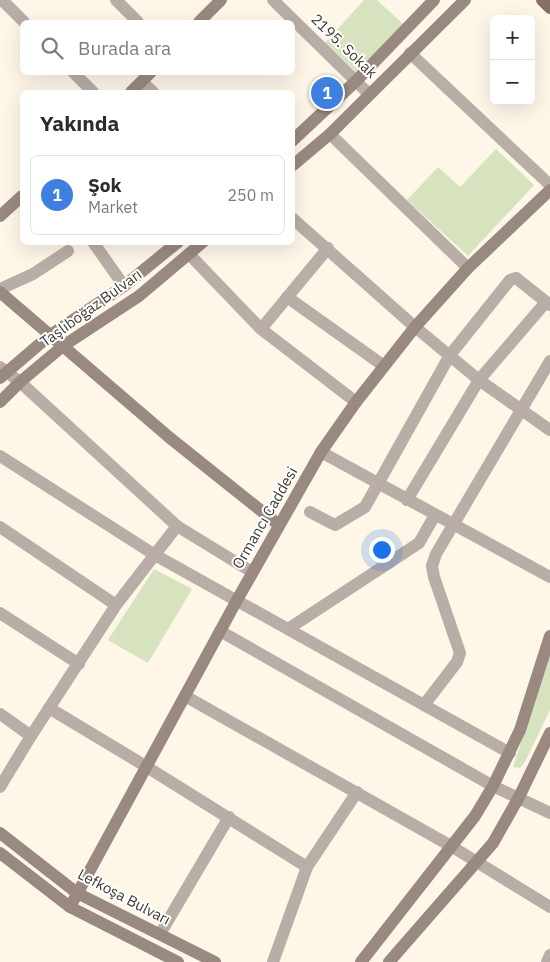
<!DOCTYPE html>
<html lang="tr">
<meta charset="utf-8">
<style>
:root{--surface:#fff;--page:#f2f2f3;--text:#2b2b33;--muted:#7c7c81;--line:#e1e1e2;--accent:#a9722e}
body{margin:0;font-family:"IBM Plex Sans",sans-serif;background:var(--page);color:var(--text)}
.controls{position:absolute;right:15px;top:15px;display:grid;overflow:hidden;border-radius:8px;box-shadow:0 5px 20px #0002}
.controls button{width:45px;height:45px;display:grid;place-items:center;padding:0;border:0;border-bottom:1px solid var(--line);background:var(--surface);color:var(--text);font:25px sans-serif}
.you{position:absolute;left:381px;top:549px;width:18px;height:18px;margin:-12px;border:4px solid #fff;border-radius:50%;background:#1a73e8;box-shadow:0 0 0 8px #1a73e833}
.badge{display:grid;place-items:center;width:32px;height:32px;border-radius:50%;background:var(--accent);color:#fff;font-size:16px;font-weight:700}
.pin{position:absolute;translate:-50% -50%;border:2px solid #fff;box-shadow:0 1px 5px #0006}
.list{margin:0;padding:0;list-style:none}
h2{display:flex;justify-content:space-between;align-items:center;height:65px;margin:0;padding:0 20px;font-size:21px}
h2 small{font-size:16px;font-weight:400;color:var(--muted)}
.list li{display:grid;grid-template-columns:32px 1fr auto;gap:15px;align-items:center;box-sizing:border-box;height:80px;margin:0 10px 10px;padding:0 10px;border:1px solid var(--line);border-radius:8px}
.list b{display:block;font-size:19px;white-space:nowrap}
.list p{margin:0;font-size:16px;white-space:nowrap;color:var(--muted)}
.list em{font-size:16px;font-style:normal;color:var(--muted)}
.icon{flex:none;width:28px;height:28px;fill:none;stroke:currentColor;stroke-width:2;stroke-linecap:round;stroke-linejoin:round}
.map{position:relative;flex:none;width:550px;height:962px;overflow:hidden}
.search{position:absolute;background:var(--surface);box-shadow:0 5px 20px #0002;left:20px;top:20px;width:275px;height:55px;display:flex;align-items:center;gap:12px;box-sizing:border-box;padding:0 18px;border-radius:8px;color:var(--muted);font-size:19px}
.panel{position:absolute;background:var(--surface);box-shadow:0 5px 20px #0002;left:20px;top:90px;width:275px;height:155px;border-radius:8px}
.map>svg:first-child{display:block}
.green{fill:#d7e3bf}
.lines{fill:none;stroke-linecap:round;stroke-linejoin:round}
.street{stroke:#b9ada7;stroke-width:12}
.secondary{stroke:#9a8980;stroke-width:12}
.primary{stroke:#847065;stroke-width:12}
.labels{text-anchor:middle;stroke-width:4;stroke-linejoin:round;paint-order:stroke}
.street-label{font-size:15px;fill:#403b31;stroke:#fff}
</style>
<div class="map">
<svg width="550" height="962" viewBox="0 0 550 962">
<rect width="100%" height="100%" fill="#fef6e7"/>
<g class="green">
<path d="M 364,0 L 377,0 L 403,24 L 357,73 L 325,43 Z"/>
<path d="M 496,149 L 534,185 L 468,256 L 407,200 L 438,167 L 460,187 Z"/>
<path d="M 154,569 L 192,589 L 148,663 L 108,640 Z"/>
<path d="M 550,655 L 550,710 L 525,762 L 520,768 L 513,767 Z"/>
</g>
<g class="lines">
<g class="street">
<path d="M 2,0 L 24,22"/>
<path d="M 116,0 L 138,22"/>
<path d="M 273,0 L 369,94"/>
<path d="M 410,53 L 550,185"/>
<path d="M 73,72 L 93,92"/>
<path d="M 142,82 L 153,92"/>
<path d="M 330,134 L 468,268"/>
<path d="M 292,218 L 415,327 L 479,380 L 550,430"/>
<path d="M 93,242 L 124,286"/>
<path d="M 189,254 L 261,329 L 356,402"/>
<path d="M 0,289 L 33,274 L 68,251"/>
<path d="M 287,297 L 384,366"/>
<path d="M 261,329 L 328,248"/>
<path d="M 0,367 L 20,382 L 177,526 L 252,572"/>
<path d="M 321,452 L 550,577"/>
<path d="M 0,456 L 155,555 L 510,753"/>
<path d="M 407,500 L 479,380 L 546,302"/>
<path d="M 310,512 L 335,525 L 365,507 L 450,355 L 510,280 L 516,278 L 550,305"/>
<path d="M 0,527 L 116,605"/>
<path d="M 0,613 L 79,664"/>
<path d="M 288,629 L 419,543 L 435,515"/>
<path d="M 220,631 L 493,786 L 550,813"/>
<path d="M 185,696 L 451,846 L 550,907"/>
<path d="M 424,705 L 457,662 L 460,653 L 434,577 L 432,566 L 436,554 L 550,361"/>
<path d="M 49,708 L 147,767 L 307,867"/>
<path d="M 0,714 L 31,736"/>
<path d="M 0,787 L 31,736 L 116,605 L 177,526"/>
<path d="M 160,934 L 229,817"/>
<path d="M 273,962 L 307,867 L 357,792"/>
<path d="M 547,962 L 550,955"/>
</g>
<g class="secondary">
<path d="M 199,22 L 221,0"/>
<path d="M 131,92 L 151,72"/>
<path d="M 292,141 L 356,81 L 434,0"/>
<path d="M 292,166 L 330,134 L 465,0"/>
<path d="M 0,216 L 22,196"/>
<path d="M 0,292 L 170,438 L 279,525"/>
<path d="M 0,378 L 49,336 L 124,286 L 178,242"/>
<path d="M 0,402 L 20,382 L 63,346 L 139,296 L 203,242"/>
<path d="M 0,833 L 77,893 L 215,962"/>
<path d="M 0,853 L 70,907 L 178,962"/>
<path d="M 70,907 L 237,600 L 321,452 L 356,402 L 415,327 L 468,268 L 550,190"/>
<path d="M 361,962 L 475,816 L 493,786 L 520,730 L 550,636"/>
<path d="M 389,962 L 493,843 L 519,797 L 550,733"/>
</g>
<path class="primary" d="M 542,0 L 550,8"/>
</g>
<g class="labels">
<g class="street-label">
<text transform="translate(344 46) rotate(44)" y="5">2195. Sokak</text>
<text transform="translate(91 308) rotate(-36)" y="5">Taşlıboğaz Bulvarı</text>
<text transform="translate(265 518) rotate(-60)" y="5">Ormancı Caddesi</text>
<text transform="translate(124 897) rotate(28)" y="5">Lefkoşa Bulvarı</text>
</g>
</g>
</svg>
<div class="controls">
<button>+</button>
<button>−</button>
</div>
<div class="you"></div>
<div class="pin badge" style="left:327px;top:93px;background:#3f7fe0">1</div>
<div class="search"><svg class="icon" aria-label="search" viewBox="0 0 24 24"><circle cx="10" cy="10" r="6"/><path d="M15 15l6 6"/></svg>Burada ara</div>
<section class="panel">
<h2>Yakında<small></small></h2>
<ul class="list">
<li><span class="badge" style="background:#3f7fe0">1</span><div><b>Şok</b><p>Market</p></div><em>250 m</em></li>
</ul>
</section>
</div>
